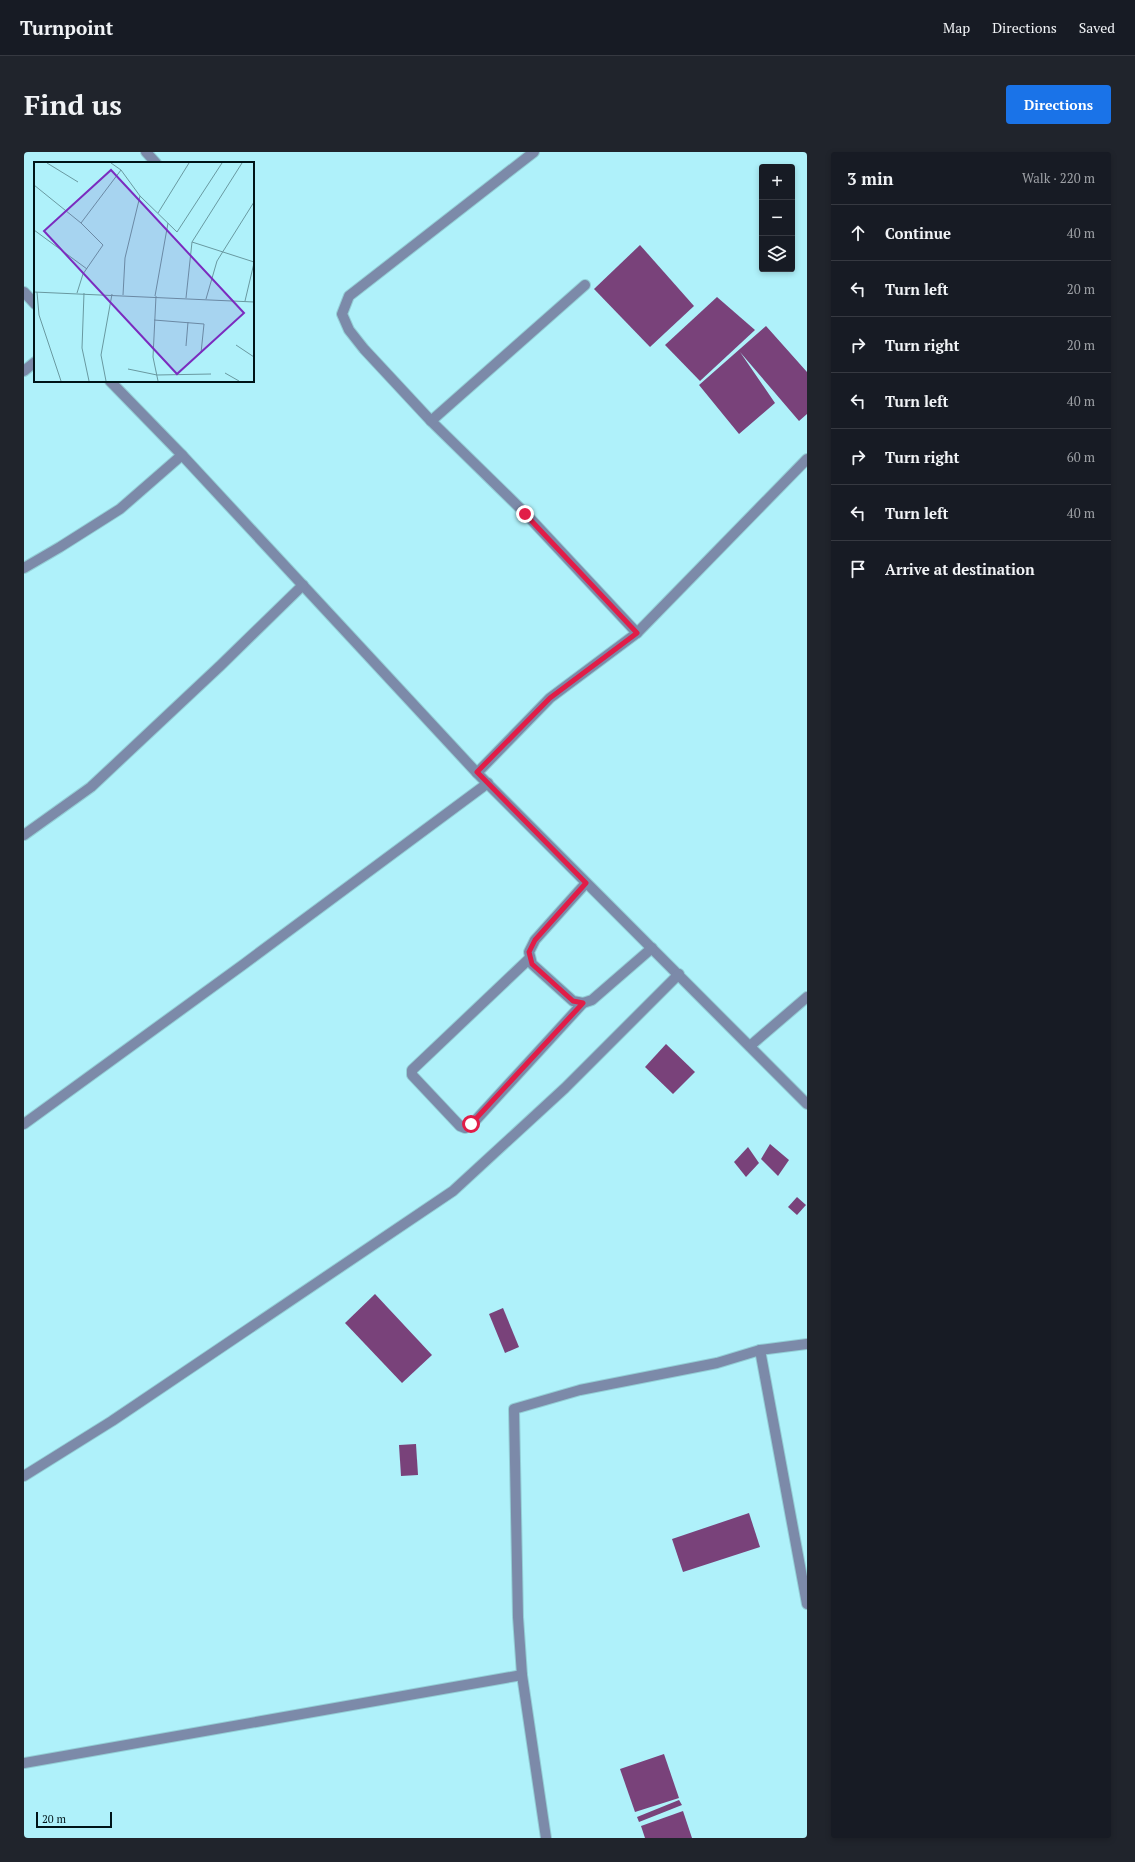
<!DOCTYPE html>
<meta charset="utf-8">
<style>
:root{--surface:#171b24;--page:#20242c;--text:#f1f3f6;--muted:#9ea1a6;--line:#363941;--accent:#1a73e8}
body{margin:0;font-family:"PT Serif",serif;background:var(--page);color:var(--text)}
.controls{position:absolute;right:12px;top:12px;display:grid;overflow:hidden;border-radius:4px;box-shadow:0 2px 6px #0003}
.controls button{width:36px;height:36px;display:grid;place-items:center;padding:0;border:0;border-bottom:1px solid var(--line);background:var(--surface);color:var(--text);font:20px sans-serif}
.scale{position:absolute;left:12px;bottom:10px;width:76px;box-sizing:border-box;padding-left:4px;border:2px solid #001418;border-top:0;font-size:11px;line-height:14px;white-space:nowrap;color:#001418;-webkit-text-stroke:3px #aff1fa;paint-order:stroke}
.stop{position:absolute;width:12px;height:12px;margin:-9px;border:3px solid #e11d48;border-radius:50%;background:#fff}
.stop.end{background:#e11d48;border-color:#fff;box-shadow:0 1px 4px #0008}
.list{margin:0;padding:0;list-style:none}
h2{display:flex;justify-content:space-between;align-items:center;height:52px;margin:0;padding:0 16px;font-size:17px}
h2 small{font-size:13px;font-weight:400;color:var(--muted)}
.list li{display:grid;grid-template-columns:26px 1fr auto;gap:12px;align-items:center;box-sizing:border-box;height:56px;padding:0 16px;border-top:1px solid var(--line)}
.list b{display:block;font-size:15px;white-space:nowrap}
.list em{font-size:13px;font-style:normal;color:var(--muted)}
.icon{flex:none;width:22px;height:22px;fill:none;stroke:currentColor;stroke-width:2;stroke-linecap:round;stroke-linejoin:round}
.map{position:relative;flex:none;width:783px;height:1686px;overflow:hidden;border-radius:4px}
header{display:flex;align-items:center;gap:24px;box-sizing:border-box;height:56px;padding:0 20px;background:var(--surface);border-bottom:1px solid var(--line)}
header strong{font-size:19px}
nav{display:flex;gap:22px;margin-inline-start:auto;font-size:14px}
.intro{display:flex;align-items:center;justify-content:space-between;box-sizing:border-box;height:96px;padding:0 24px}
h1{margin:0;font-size:28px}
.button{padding:10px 18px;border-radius:4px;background:var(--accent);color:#fff;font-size:14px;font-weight:700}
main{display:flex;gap:24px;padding:0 24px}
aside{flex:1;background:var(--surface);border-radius:4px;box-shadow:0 2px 6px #0003}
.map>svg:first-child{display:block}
.building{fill:#79427a}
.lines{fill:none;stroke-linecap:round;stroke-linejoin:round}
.minor-casing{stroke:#93ced6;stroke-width:12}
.minor{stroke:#7c8aa9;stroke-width:10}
.route{stroke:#e11d48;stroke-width:5}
.inset-road{fill:none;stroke:#6999a0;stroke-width:1}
.view{fill:#7b2cbf;fill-opacity:0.15;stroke:#7b2cbf;stroke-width:2}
.inset-edge{fill:none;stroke:#001418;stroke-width:2}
</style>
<header>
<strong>Turnpoint</strong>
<nav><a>Map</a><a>Directions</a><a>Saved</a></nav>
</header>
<div class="intro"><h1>Find us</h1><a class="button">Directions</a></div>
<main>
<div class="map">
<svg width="783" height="1686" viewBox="0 0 783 1686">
<rect width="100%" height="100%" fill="#aff1fa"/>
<g class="building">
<path d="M 616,93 L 670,154 L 626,195 L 570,137 Z"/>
<path d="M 693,145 L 731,178 L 676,229 L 641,193 Z"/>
<path d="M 742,174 L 783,220 L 783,262 L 775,269 L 716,200 L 751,251 L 715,282 L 675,233 Z"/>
<path d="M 642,892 L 671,920 L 649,942 L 621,915 Z"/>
<path d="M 746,992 L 765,1008 L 754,1024 L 737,1007 Z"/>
<path d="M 724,995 L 735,1011 L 722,1025 L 710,1010 Z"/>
<path d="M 773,1045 L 782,1053 L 773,1063 L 764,1055 Z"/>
<path d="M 351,1142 L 408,1203 L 378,1231 L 321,1171 Z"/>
<path d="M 479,1156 L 495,1195 L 481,1201 L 465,1162 Z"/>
<path d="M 392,1292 L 394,1323 L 377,1324 L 375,1293 Z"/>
<path d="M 725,1361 L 736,1395 L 659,1420 L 648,1387 Z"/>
<path d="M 640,1602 L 655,1646 L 611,1660 L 596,1617 Z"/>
<path d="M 655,1648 L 658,1653 L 615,1670 L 613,1665 Z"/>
<path d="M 659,1659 L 668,1686 L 621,1686 L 617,1674 Z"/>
</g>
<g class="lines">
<defs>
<g id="minor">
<path d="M 122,0 L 132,11"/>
<path d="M 510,0 L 325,144 L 318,162 L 325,178 L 340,197 L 407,269 L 501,361 L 613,481"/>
<path d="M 0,140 L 11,152"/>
<path d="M 0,219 L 11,210"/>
<path d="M 86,229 L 158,303 L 453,621 L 783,952"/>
<path d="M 407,269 L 561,133"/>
<path d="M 0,416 L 36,395 L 96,357 L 158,303"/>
<path d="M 453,621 L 526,546 L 613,481 L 783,307"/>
<path d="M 0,683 L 67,635 L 197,513 L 279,433"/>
<path d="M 562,731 L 511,788 L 505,800 L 508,812 L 549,849 L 559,851 L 568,848 L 628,796"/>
<path d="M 506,806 L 388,918 L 388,923 L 436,974 L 441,976 L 450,970 L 559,851"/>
<path d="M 726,894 L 783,845"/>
<path d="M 0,972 L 220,812 L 464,631"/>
<path d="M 736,1198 L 783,1452"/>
<path d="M 0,1324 L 88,1269 L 429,1039 L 541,936 L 655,822"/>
<path d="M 0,1611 L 498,1523"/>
<path d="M 522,1686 L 498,1523 L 494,1465 L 490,1257 L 556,1238 L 693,1211 L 736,1198 L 783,1192"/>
</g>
</defs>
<use href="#minor" class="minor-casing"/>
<use href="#minor" class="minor"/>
</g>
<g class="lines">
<path class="route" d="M 447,972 L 559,851 L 549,849 L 508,812 L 505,800 L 511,788 L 562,731 L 453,620 L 526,546 L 613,481 L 501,362"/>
</g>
<g transform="translate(10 10)">
<rect width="220" height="220" fill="#aff1fa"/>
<path class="inset-road" d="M 13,1 L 44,20M 77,1 L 87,8 L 106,34 L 143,70 L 188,1M 0,23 L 47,61 L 69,83 L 49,112 L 43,131M 124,51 L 155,1M 47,61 L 87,8M 0,68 L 53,107M 158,80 L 220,100M 0,130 L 220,140M 3,130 L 5,153 L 27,219M 50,131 L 48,186 L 55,219M 89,133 L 91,96 L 106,34M 121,134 L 134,61M 122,134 L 119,195 L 124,219M 152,136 L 158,80 L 208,1M 172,137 L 183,99 L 220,40M 211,139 L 220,101M 120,158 L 170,162 L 167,191M 202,183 L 220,195M 152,184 L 154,160M 94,207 L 123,213 L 177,212M 191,211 L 205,219M 72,219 L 67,193 L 78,132"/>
<path class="view" d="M 77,8 L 210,151 L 143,212 L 10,69 Z"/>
<rect width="220" height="220" class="inset-edge"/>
</g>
</svg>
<div class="controls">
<button>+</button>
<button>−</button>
<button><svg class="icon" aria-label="layers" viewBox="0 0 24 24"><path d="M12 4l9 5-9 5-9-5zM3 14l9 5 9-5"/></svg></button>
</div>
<div class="scale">20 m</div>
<div class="stop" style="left:447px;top:972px"></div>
<div class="stop end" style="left:501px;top:362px"></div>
</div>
<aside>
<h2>3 min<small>Walk · 220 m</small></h2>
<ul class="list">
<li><svg class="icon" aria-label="ahead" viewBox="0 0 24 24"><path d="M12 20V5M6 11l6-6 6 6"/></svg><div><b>Continue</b></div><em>40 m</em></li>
<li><svg class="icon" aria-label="left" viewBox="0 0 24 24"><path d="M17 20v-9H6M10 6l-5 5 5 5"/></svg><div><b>Turn left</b></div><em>20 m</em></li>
<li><svg class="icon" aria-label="right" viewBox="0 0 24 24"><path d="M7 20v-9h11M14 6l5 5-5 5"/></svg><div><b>Turn right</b></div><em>20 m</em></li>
<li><svg class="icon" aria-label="left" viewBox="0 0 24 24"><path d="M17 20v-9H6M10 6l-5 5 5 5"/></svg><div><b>Turn left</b></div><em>40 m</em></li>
<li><svg class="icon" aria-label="right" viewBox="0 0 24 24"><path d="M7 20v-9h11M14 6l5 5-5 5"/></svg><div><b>Turn right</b></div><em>60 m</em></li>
<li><svg class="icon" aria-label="left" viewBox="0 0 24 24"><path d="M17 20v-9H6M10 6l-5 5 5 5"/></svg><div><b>Turn left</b></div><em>40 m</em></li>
<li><svg class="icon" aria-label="arrive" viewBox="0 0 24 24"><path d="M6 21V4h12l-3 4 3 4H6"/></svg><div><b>Arrive at destination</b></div></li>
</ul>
</aside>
</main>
